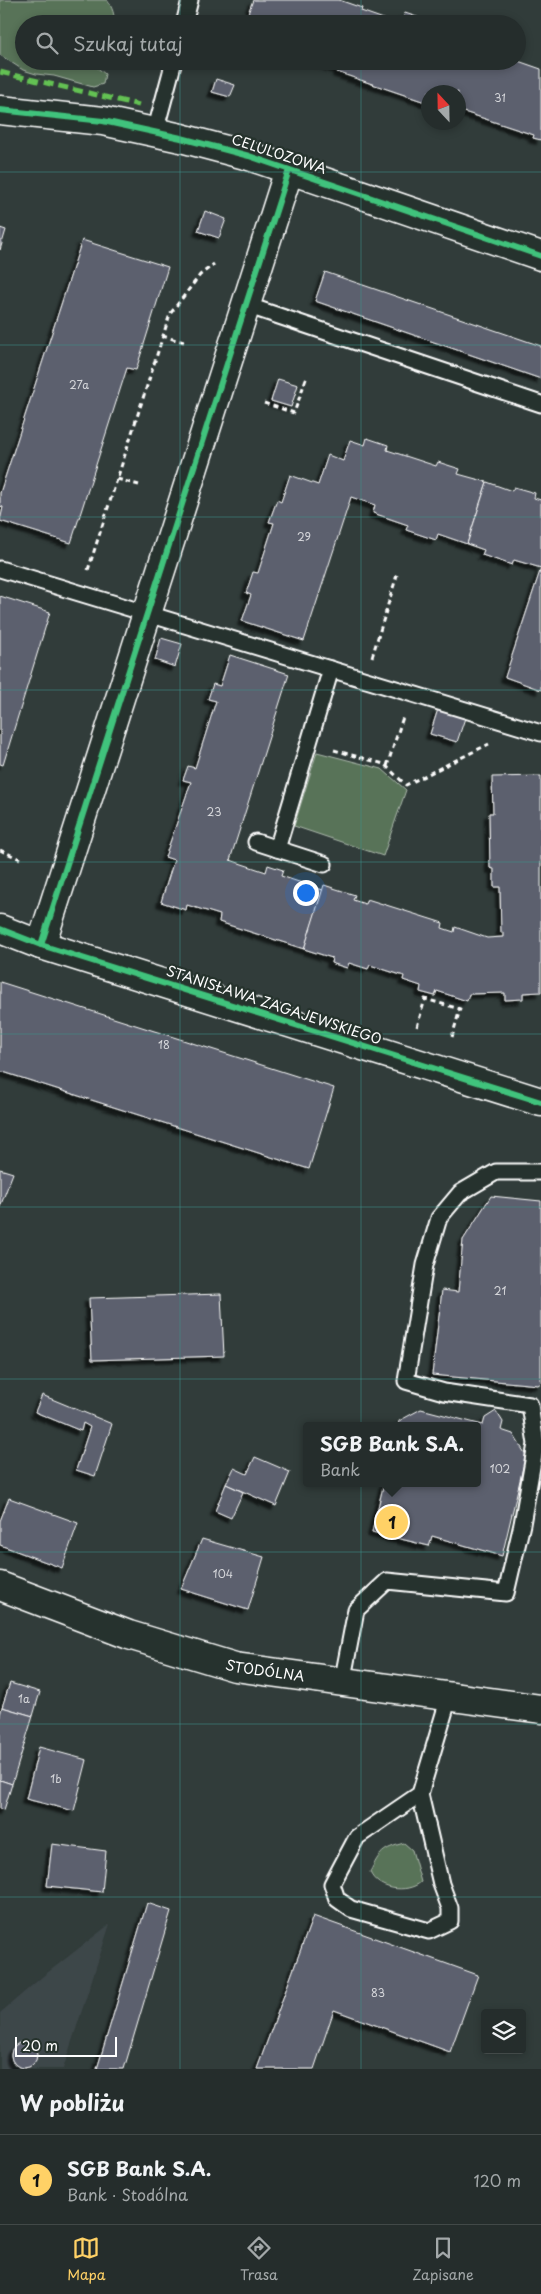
<!DOCTYPE html>
<html lang="pl">
<meta charset="utf-8">
<style>
:root{--surface:#252d2c;--page:#313938;--text:#f1f3f6;--muted:#a3a8a9;--line:#424948;--accent:#ffd166}
body{margin:0;font-family:"Playpen Sans",sans-serif;background:var(--page);color:var(--text)}
.controls{position:absolute;right:15px;bottom:15px;display:grid;overflow:hidden;border-radius:5px;box-shadow:0 2px 8px #0003}
.controls button{width:45px;height:45px;display:grid;place-items:center;padding:0;border:0;border-bottom:1px solid var(--line);background:var(--surface);color:var(--text);font:25px sans-serif}
.compass{position:absolute;left:421px;top:85px;width:45px;height:45px;border-radius:50%;background:var(--surface);box-shadow:0 2px 8px #0003;rotate:338deg}
.scale{position:absolute;left:15px;bottom:12px;width:102px;box-sizing:border-box;padding-left:5px;border:2px solid #fff;border-top:0;font-size:14px;line-height:18px;white-space:nowrap;color:#fff;-webkit-text-stroke:4px #26332d;paint-order:stroke}
.you{position:absolute;left:305px;top:892px;width:18px;height:18px;margin:-12px;border:4px solid #fff;border-radius:50%;background:#1a73e8;box-shadow:0 0 0 8px #1a73e833}
.badge{display:grid;place-items:center;width:32px;height:32px;border-radius:50%;background:var(--accent);color:#111;font-size:16px;font-weight:700}
.pin{position:absolute;translate:-50% -50%;border:2px solid #fff;box-shadow:0 1px 5px #0006}
.popup{position:absolute;left:303px;top:1422px;width:178px;height:65px;box-sizing:border-box;display:grid;place-content:center;border-radius:5px;background:var(--surface);filter:drop-shadow(0 1px 4px #0005);font-size:16px;white-space:nowrap;color:var(--muted)}
.popup b{font-size:19px;color:var(--text)}
.popup::after{content:'';position:absolute;left:50%;top:100%;margin-left:-10px;border:10px solid transparent;border-top-color:var(--surface)}
.list{margin:0;padding:0;list-style:none}
h2{display:flex;justify-content:space-between;align-items:center;height:65px;margin:0;padding:0 20px;font-size:21px}
h2 small{font-size:16px;font-weight:400;color:var(--muted)}
.list li{display:grid;grid-template-columns:32px 1fr auto;gap:15px;align-items:center;box-sizing:border-box;height:90px;padding:0 20px;border-top:1px solid var(--line)}
.list b{display:block;font-size:19px;white-space:nowrap}
.list p{margin:0;font-size:16px;white-space:nowrap;color:var(--muted)}
.list em{font-size:16px;font-style:normal;color:var(--muted)}
.icon{flex:none;width:28px;height:28px;fill:none;stroke:currentColor;stroke-width:2;stroke-linecap:round;stroke-linejoin:round}
.map{position:relative;flex:none;width:541px;height:2069px;overflow:hidden}
.search{position:absolute;background:var(--surface);box-shadow:0 2px 8px #0003;left:15px;right:15px;top:15px;height:55px;display:flex;align-items:center;gap:12px;box-sizing:border-box;padding:0 18px;border-radius:28px;color:var(--muted);font-size:19px}
.sheet{height:155px;background:var(--surface)}
nav{display:flex;justify-content:space-around;align-items:center;box-sizing:border-box;height:70px;border-top:1px solid var(--line);background:var(--surface);font-size:14px;color:var(--muted)}
nav a{display:grid;justify-items:center;gap:2px}
nav .on{color:var(--accent)}
.map>svg:first-child{display:block}
.built{fill:#3e474a}
.green{fill:#597359;stroke:#acb9ac}
.building{fill:#5c606e;stroke:#fff;filter:url(#shadow)}
.lines{fill:none;stroke-linecap:round;stroke-linejoin:round}
.service-casing{stroke:#fff;stroke-width:19}
.minor-casing{stroke:#fff;stroke-width:31}
.tertiary-casing{stroke:#fff;stroke-width:31}
.path{stroke:#fff;stroke-width:3;stroke-dasharray:5 4;stroke-linecap:butt}
.service{stroke:#26332d;stroke-width:15}
.minor{stroke:#26332d;stroke-width:28}
.tertiary{stroke:#26332d;stroke-width:28}
.quiet{stroke:#63c152;stroke-width:5;stroke-dasharray:10 5;stroke-linecap:butt}
.cycleway-casing{stroke:#26332d;stroke-width:9}
.cycleway{stroke:#40c37c;stroke-width:6}
.grid{fill:none;stroke:#3f918b;stroke-width:1;stroke-opacity:0.55}
.labels{text-anchor:middle;stroke-width:4.5;stroke-linejoin:round;paint-order:stroke}
.number-label{font-size:11px;fill:#d6d7db}
.street-label{font-size:14px;fill:#fff;stroke:#26332d}
</style>
<div class="map">
<svg width="541" height="2069" viewBox="0 0 541 2069">
<defs>
<filter id="shadow"><feDropShadow dx="-4.5" dy="4.5" stdDeviation="1" flood-color="#0009"/></filter>
</defs>
<rect width="100%" height="100%" fill="#313c3a"/>
<filter id="ink" filterUnits="userSpaceOnUse"><feTurbulence type="fractalNoise" baseFrequency=".02" numOctaves="2"/><feDisplacementMap in="SourceGraphic" scale="10" xChannelSelector="R" yChannelSelector="G"/><feConvolveMatrix kernelMatrix="1 2 1 2 8 2 1 2 1" color-interpolation-filters="sRGB"/></filter>
<g filter="url(#ink)">
<path class="built" d="M 110,1924 L 63,2069 L 0,2069 L 0,2013 L 42,1977 Z"/>
<g class="green">
<path d="M 0,0 L 107,0 C 112,7 116,16 113,24 L 24,24 L 24,61 L 89,61 L 105,74 L 103,84 L 93,87 L 54,76 L 36,74 L 23,70 L 0,55 Z"/>
<path d="M 317,752 L 382,769 L 406,790 L 383,856 L 294,826 Z"/>
<path d="M 404,1843 L 412,1850 L 421,1882 C 407,1894 377,1890 370,1872 C 380,1852 382,1849 404,1843 Z"/>
</g>
<g class="building">
<path d="M 253,0 L 339,0 L 362,8 L 361,11 L 398,24 L 244,24 Z"/>
<path d="M 405,13 L 423,19 L 422,24 L 401,24 Z"/>
<path d="M 517,47 L 522,49 L 518,61 L 541,69 L 541,140 L 533,138 L 534,135 L 458,110 L 458,92 L 428,92 L 428,103 L 337,72 L 338,69 L 316,61 L 517,61 Z"/>
<path d="M 216,79 L 235,85 L 230,97 L 212,92 Z"/>
<path d="M 205,211 L 226,219 L 219,238 L 198,231 Z"/>
<path d="M 0,228 L 6,230 L 0,250 Z"/>
<path d="M 82,240 L 168,267 L 136,370 L 127,368 L 71,543 L 0,521 L 3,507 L 0,506 L 0,493 Z"/>
<path d="M 325,272 L 541,346 L 541,379 L 315,301 Z"/>
<path d="M 278,379 L 298,385 L 291,407 L 271,401 Z"/>
<path d="M 367,438 L 388,445 L 387,450 L 436,466 L 438,462 L 460,469 L 458,474 L 487,482 L 467,544 L 438,534 L 436,540 L 406,530 L 408,525 L 373,513 L 375,505 L 351,497 L 304,641 L 242,621 L 251,595 L 246,593 L 253,572 L 258,573 L 274,523 L 269,522 L 277,500 L 281,502 L 290,475 L 318,485 L 328,455 L 343,461 L 350,440 L 365,445 Z"/>
<path d="M 487,482 L 512,491 L 514,487 L 535,493 L 534,498 L 541,500 L 541,690 L 505,677 L 541,568 L 514,560 L 512,565 L 482,555 L 484,550 L 467,544 Z"/>
<path d="M 0,596 L 50,612 L 3,765 L 0,764 Z"/>
<path d="M 161,638 L 182,644 L 175,667 L 155,660 Z"/>
<path d="M 230,655 L 289,674 L 230,860 L 266,872 L 268,865 L 283,870 L 281,876 L 323,890 L 304,949 L 219,922 L 220,915 L 187,905 L 186,910 L 161,902 L 174,860 L 165,857 L 191,782 L 183,780 L 188,766 L 195,768 L 216,701 L 208,699 L 213,684 L 220,686 Z"/>
<path d="M 438,709 L 465,718 L 457,742 L 430,734 Z"/>
<path d="M 541,776 L 541,992 L 523,993 L 523,999 L 505,1000 L 505,993 L 469,994 L 467,1001 L 437,991 L 435,996 L 420,992 L 421,986 L 403,980 L 404,976 L 370,965 L 368,969 L 349,963 L 347,968 L 331,963 L 332,958 L 304,949 L 324,885 L 355,895 L 353,900 L 365,904 L 367,899 L 443,923 L 442,928 L 454,932 L 455,927 L 487,938 L 503,937 L 503,932 L 501,933 L 500,887 L 494,887 L 494,869 L 490,868 L 489,813 L 493,813 L 492,777 Z"/>
<path d="M 0,982 L 334,1088 L 309,1169 L 0,1071 Z"/>
<path d="M 0,1169 L 13,1173 L 0,1207 Z"/>
<path d="M 491,1196 L 541,1201 L 541,1383 L 538,1385 L 432,1375 L 442,1290 L 458,1292 L 463,1240 Z"/>
<path d="M 221,1294 L 224,1356 L 92,1360 L 89,1298 Z"/>
<path d="M 42,1395 L 112,1424 L 95,1476 L 76,1470 L 90,1427 L 83,1423 L 81,1431 L 35,1412 Z"/>
<path d="M 421,1409 L 483,1425 L 485,1418 L 496,1411 L 503,1422 L 501,1430 L 513,1434 L 526,1455 L 502,1556 L 432,1536 L 429,1546 L 372,1532 L 384,1483 L 477,1483 L 477,1426 L 398,1426 L 399,1421 Z"/>
<path d="M 255,1457 L 290,1472 L 276,1506 L 226,1484 L 234,1468 L 247,1474 Z"/>
<path d="M 226,1484 L 243,1492 L 231,1518 L 215,1511 Z"/>
<path d="M 9,1498 L 78,1523 L 62,1568 L 0,1545 L 0,1521 Z"/>
<path d="M 202,1539 L 264,1557 L 248,1610 L 181,1589 Z"/>
<path d="M 10,1683 L 40,1692 L 33,1716 L 2,1707 Z"/>
<path d="M 2,1707 L 33,1716 L 12,1784 L 0,1780 L 0,1715 Z"/>
<path d="M 39,1747 L 87,1760 L 74,1811 L 26,1799 Z"/>
<path d="M 0,1780 L 12,1784 L 4,1810 L 0,1809 Z"/>
<path d="M 52,1844 L 106,1851 L 102,1892 L 47,1886 Z"/>
<path d="M 147,1903 L 171,1911 L 124,2069 L 97,2069 Z"/>
<path d="M 313,1916 L 478,1975 L 450,2052 L 334,2010 L 314,2069 L 257,2069 Z"/>
<circle cx="24" cy="2055" r="13"/>
</g>
<g class="lines">
<defs>
<g id="service">
<path d="M 184,24 L 190,0"/>
<path d="M 155,132 L 174,61"/>
<path d="M 246,305 L 541,404"/>
<path d="M 0,569 L 541,733"/>
<path d="M 256,842 L 324,864"/>
<path d="M 277,849 L 331,669"/>
<path d="M 342,1683 L 356,1610 L 387,1581 L 506,1593 L 522,1524 L 536,1444 L 530,1405 L 444,1392 L 406,1381 L 425,1265 L 439,1218 L 460,1193 L 496,1172 L 541,1172"/>
<path d="M 420,1794 L 441,1884 L 450,1908 L 450,1921 L 429,1931 L 351,1909 L 337,1899 L 332,1884 L 357,1837 L 420,1794 L 449,1697"/>
</g>
<g id="minor">
<path d="M 0,110 L 103,121 L 181,138 L 249,156 L 541,256"/>
<path d="M 0,929 L 41,945 L 541,1102"/>
<path d="M 41,945 L 289,170"/>
</g>
<g id="tertiary">
<path id="s1" d="M 0,1586 L 129,1635 L 235,1667 L 541,1709"/>
</g>
</defs>
<use href="#service" class="service-casing"/>
<use href="#minor" class="minor-casing"/>
<use href="#tertiary" class="tertiary-casing"/>
<g class="path">
<path d="M 162,336 L 184,342"/>
<path d="M 264,403 L 294,413 L 307,376"/>
<path d="M 117,479 L 139,485"/>
<path d="M 88,570 L 170,314 L 200,275 L 214,264"/>
<path d="M 372,657 L 397,575"/>
<path d="M 334,750 L 384,764 L 406,785 L 489,744"/>
<path d="M 387,766 L 403,717"/>
<path d="M 0,850 L 20,859"/>
<path d="M 417,1027 L 425,999 L 460,1009 L 452,1037"/>
</g>
<use href="#service" class="service"/>
<use href="#minor" class="minor"/>
<use href="#tertiary" class="tertiary"/>
<path class="quiet" d="M 0,72 L 139,105"/>
<defs>
<g id="cycleway">
<path d="M 0,110 L 103,121 L 181,138 L 249,156 L 541,256"/>
<path d="M 0,929 L 41,945 L 541,1102"/>
<path d="M 41,945 L 289,170"/>
</g>
</defs>
<use href="#cycleway" class="cycleway-casing"/>
<use href="#cycleway" class="cycleway"/>
</g>
</g>
<path class="grid" d="M 180,0 L 180,24M 361,0 L 361,24M 180,61 L 180,2069M 361,61 L 361,2069M 0,172 L 541,172M 0,345 L 541,345M 0,517 L 541,517M 0,690 L 541,690M 0,862 L 541,862M 0,1034 L 541,1034M 0,1207 L 541,1207M 0,1379 L 541,1379M 0,1552 L 541,1552M 0,1724 L 541,1724M 0,1897 L 541,1897"/>
<g class="labels">
<g class="number-label">
<text x="500" y="102">31</text>
<text x="79" y="389">27a</text>
<text x="304" y="541">29</text>
<text x="214" y="816">23</text>
<text x="164" y="1049">18</text>
<text x="500" y="1295">21</text>
<text x="500" y="1473">102</text>
<text x="223" y="1578">104</text>
<text x="24" y="1703">1a</text>
<text x="56" y="1783">1b</text>
<text x="378" y="1997">83</text>
</g>
<g class="street-label">
<text transform="translate(279 154) rotate(18)" y="5">CELULOZOWA</text>
<text transform="translate(274 1005) rotate(18)" y="5">STANISŁAWA ZAGAJEWSKIEGO</text>
<text dy="5" stroke="none"><textPath href="#s1" startOffset="279">STODÓLNA</textPath></text>
</g>
</g>
</svg>
<div class="controls">
<button><svg class="icon" aria-label="layers" viewBox="0 0 24 24"><path d="M12 4l9 5-9 5-9-5zM3 14l9 5 9-5"/></svg></button>
</div>
<svg class="compass" viewBox="-18 -18 36 36"><path d="M0-13l5 13h-10z" fill="#e53935"/><path d="M0 13l5-13h-10z" fill="#a3a8a9"/></svg>
<div class="scale">20 m</div>
<div class="you"></div>
<div class="pin badge" style="left:392px;top:1522px">1</div>
<div class="popup"><b>SGB Bank S.A.</b>Bank</div>
<div class="search"><svg class="icon" aria-label="search" viewBox="0 0 24 24"><circle cx="10" cy="10" r="6"/><path d="M15 15l6 6"/></svg>Szukaj tutaj</div>
</div>
<section class="sheet">
<h2>W pobliżu<small></small></h2>
<ul class="list">
<li><span class="badge">1</span><div><b>SGB Bank S.A.</b><p>Bank · Stodólna</p></div><em>120 m</em></li>
</ul>
</section>
<nav>
<a class="on"><svg class="icon" aria-label="map" viewBox="0 0 24 24"><path d="M3 6l6-2 6 2 6-2v14l-6 2-6-2-6 2zM9 4v14M15 6v14"/></svg>Mapa</a>
<a><svg class="icon" aria-label="directions" viewBox="0 0 24 24"><path d="M12 3l9 9-9 9-9-9zM9 14v-3h6M13 9l2 2-2 2"/></svg>Trasa</a>
<a><svg class="icon" aria-label="saved" viewBox="0 0 24 24"><path d="M7 4h10v16l-5-4-5 4z"/></svg>Zapisane</a>
</nav>
